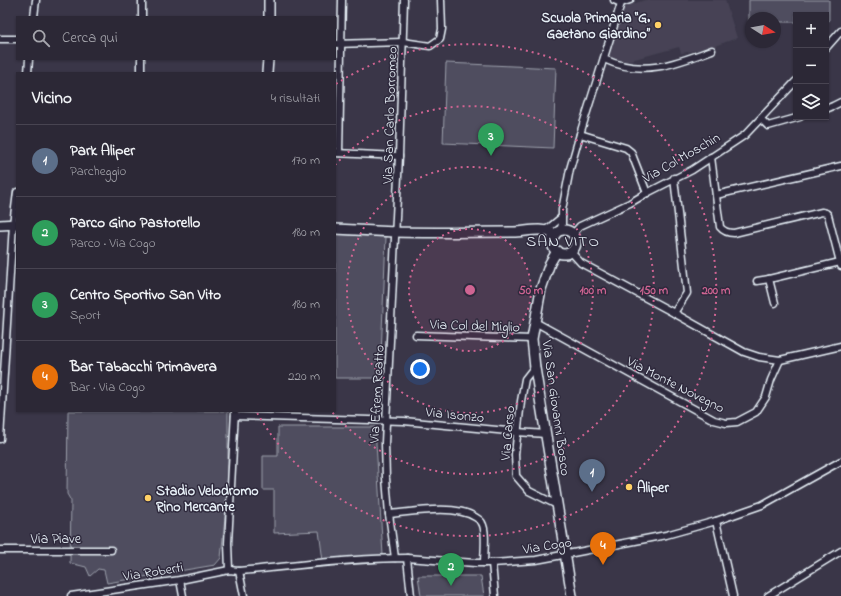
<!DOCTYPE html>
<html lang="it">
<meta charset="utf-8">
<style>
:root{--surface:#2c2836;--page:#34303e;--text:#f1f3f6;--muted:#a6a6ad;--line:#484451;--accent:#ffd166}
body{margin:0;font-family:"Indie Flower",sans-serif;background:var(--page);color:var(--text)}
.controls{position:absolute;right:12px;top:12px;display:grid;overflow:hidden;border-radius:0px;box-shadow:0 1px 3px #0004}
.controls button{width:36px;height:36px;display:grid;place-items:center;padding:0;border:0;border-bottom:1px solid var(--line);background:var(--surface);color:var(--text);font:20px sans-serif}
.compass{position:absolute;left:745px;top:12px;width:36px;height:36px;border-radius:50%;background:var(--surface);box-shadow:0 1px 3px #0004;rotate:101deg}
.you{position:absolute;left:420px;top:369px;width:14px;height:14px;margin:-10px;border:3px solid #fff;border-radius:50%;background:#1a73e8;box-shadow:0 0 0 6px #1a73e833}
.badge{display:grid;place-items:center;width:26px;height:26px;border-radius:50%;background:var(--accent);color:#fff;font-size:13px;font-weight:700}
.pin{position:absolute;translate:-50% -33px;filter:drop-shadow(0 1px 2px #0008)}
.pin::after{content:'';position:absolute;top:21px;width:14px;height:12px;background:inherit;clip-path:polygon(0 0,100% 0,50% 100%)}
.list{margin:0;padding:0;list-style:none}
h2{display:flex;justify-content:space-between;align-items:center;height:52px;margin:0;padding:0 16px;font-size:17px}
h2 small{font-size:13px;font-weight:400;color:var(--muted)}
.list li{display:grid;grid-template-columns:26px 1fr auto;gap:12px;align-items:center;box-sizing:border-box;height:72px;padding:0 16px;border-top:1px solid var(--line)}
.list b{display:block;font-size:15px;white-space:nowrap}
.list p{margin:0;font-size:13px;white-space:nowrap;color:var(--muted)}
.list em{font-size:13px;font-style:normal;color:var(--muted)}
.icon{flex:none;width:22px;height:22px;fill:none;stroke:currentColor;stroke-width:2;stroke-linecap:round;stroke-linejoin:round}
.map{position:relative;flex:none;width:841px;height:596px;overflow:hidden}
.search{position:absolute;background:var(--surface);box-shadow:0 1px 3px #0004;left:16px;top:16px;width:320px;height:44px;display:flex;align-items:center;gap:10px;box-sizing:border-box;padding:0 14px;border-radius:0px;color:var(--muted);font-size:15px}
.panel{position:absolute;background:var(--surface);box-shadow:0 1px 3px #0004;left:16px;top:72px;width:320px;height:340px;border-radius:0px}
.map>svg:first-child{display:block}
.built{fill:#464354}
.green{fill:#504e5f;stroke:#9ca0ac}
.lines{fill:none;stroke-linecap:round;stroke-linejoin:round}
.street-casing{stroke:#e8f1f8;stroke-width:9}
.secondary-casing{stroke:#e8f1f8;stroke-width:12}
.street{stroke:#2f2a3d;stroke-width:6}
.secondary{stroke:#2f2a3d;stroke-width:9}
.ring{fill:none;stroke:#cf6492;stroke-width:2;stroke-dasharray:2 4}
.poi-dot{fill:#ffd166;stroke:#2f2a3d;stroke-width:1.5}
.labels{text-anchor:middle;stroke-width:3;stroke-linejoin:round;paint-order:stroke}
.poi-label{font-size:14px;font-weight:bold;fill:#e8f1f8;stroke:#2f2a3d;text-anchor:start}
.street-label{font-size:14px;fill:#e8f1f8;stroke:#2f2a3d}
.quarter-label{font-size:16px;letter-spacing:1px;fill:#e8f1f8;stroke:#2f2a3d}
.centre{fill:#cf6492;stroke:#2f2a3d;stroke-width:2}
.ring-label{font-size:12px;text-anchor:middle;font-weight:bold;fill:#cf6492;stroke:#2f2a3d;stroke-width:3;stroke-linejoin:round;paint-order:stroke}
</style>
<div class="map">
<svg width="841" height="596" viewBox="0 0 841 596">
<rect width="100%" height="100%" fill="#3a3648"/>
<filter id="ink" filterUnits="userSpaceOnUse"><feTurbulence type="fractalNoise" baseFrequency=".025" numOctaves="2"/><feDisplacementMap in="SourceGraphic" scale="8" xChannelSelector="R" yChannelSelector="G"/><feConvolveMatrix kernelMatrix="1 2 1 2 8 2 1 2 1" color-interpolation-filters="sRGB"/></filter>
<g filter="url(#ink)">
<path class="built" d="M 645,0 L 725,0 L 737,38 L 706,49 L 681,53 L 679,47 L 624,62 L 608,56 L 624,7 Z"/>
<g class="green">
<path d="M 749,0 L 829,0 L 829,21 L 826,21 L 826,15 L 796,15 L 796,22 L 775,22 L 775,18 L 751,18 L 751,22 L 749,22 Z"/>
<path d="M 446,63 L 556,68 L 553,148 L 443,143 Z"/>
<path d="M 335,234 L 386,237 L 380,378 L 335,378 Z"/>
<path d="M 68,411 L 228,411 L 228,486 L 221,558 L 215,565 L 107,583 L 104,570 L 98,569 L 90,576 L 86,567 L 70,563 L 71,501 L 67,494 Z"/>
<path d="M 278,427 L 375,427 L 383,555 L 323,561 L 319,531 L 274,533 L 274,490 L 263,490 L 263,456 L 278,456 Z"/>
<path d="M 418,576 L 481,576 L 484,596 L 421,596 Z"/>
</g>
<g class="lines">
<defs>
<g id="street">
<path d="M 614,0 L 621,3 L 630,0"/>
<path d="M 34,17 L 36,0"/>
<path d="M 142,17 L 142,0"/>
<path d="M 0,39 L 17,39"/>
<path d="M 335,44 L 403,42 L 430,46 L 440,39 L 442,29 L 441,0"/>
<path d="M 826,48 L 841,31"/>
<path d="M 604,59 C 642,77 675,64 712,50"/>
<path d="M 28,73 L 29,59"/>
<path d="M 141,73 L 141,59"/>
<path d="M 826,109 L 833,106 L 841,102"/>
<path d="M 761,119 L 768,126 L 800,117"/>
<path d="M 580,134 L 626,148 L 631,152 L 647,193"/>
<path d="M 335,153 L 399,156"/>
<path d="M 339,153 L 342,0"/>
<path d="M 711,157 L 720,227 C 724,232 728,233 734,233 L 822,212 L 826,213 L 828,215 L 841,266"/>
<path d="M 674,178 L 687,293 L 674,313"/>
<path d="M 716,195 L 841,166"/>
<path d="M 545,230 L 550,227 L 562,217"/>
<path d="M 560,231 L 562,224 L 562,210 L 570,169 L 580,134 L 622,0"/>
<path d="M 573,234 L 580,226 L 630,203 L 647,193 L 692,170 L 745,135 L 796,81"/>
<path d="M 571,252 L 581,263 L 674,313 L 744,352 L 759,357 L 780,360 L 841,346"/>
<path d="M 769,279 L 840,262"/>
<path d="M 757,281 L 769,279 L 775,303"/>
<path d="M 535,322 L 714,420 L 726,423 L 737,422 L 756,412 L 766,397 L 771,380 L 780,360"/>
<path d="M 416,335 L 532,339"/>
<path d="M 535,368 L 532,370 L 525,379 L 521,401 L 515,454 L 516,476 L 529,491 L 557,505"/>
<path d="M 235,416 L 404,421 L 517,432 L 546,434"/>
<path d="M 0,439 L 13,224 L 17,192"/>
<path d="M 389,514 C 412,512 455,504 475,517 C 478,519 481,520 482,523 C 487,531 484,553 484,563"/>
<path d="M 716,521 L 733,596"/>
<path d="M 0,550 L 111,550"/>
<path d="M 395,558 L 389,514 L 386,478 L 385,443 L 399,156 L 404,0"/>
<path d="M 407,558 L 411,596"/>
<path d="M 492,563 L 495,596"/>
<path d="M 229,570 L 228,543 L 235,411"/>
<path d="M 239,571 L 244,596"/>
<path d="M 180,580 L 183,596"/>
<path d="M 71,596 L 180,580 L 229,570 L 239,571 C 294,566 352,558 407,558 L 475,563 L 492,563 L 536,560 L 552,557 L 666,535 L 716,521 L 762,505 L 841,461"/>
<path d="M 768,596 L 841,551"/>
</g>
<g id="secondary">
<path d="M 269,0 L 269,17"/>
<path d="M 267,73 L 268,59"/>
<path d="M 0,225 L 17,224"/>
<path d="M 335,229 C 355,230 376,231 396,232 C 435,233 474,232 513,232 C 527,232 544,226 555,235"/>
<circle cx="564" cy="242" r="12"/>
<path d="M 557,251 L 550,263 L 541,289 L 532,339 L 535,368 L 572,596"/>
</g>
</defs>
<use href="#street" class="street-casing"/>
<use href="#secondary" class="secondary-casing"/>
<use href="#street" class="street"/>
<use href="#secondary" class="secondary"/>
</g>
</g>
<circle cx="470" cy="290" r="61" fill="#cf6492" fill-opacity=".12"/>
<g class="ring">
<circle cx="470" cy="290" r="61"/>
<circle cx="470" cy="290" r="123"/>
<path d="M335 165A184 184 0 1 1 332 412"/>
<path d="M336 84A246 246 0 1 1 256 411"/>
</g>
<g class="poi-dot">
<circle cx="658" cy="25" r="4"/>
<circle cx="629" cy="487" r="4"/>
<circle cx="148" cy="498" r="4"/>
</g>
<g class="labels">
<g class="poi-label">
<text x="650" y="22" text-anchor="end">Scuola Primaria “G.<tspan x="650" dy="16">Gaetano Giardino”</tspan></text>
<text x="637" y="492">Aliper</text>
<text x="156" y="495">Stadio Velodromo<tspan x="156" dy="16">Rino Mercante</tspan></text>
</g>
<g class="street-label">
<text transform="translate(389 115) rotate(-88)" y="5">Via San Carlo Borromeo</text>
<text transform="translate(681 157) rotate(-30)" y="5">Via Col Moschin</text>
<text transform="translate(475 325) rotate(2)" y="5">Via Col del Miglio</text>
<text transform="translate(676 384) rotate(27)" y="5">Via Monte Novegno</text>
<text transform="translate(376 394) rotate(-87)" y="5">Via Efrem Reatto</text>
<text transform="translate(557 408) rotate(82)" y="5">Via San Giovanni Bosco</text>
<text transform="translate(455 414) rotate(6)" y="5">Via Isonzo</text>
<text transform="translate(507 433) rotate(-85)" y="5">Via Carso</text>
<text x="56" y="543">Via Piave</text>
<text transform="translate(547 545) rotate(-9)" y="5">Via Cogo</text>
<text transform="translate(153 571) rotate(-9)" y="5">Via Roberti</text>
</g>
<g class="quarter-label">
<text x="563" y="246">SAN VITO</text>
</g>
</g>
<circle cx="470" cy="290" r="6" class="centre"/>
<g class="ring-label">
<text x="531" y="294">50 m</text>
<text x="593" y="294">100 m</text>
<text x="654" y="294">150 m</text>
<text x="716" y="294">200 m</text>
</g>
</svg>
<div class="controls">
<button>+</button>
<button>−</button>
<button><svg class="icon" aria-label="layers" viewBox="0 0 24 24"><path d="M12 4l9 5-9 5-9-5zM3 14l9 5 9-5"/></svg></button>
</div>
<svg class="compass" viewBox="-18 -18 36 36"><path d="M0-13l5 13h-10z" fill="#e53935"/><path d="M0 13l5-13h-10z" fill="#a6a6ad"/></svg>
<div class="you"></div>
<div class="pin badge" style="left:592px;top:492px;background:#5c6f8a">1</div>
<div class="pin badge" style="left:451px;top:586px;background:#2e9e5b">2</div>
<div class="pin badge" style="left:491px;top:156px;background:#2e9e5b">3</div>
<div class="pin badge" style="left:603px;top:565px;background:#e8710a">4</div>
<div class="search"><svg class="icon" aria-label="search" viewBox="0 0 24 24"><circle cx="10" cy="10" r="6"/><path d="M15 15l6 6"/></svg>Cerca qui</div>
<section class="panel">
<h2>Vicino<small>4 risultati</small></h2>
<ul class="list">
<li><span class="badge" style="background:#5c6f8a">1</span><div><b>Park Aliper</b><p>Parcheggio</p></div><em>170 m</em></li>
<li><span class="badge" style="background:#2e9e5b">2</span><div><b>Parco Gino Pastorello</b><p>Parco · Via Cogo</p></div><em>180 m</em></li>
<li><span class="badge" style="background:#2e9e5b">3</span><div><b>Centro Sportivo San Vito</b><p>Sport</p></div><em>180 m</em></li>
<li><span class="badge" style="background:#e8710a">4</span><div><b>Bar Tabacchi Primavera</b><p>Bar · Via Cogo</p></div><em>220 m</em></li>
</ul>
</section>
</div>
